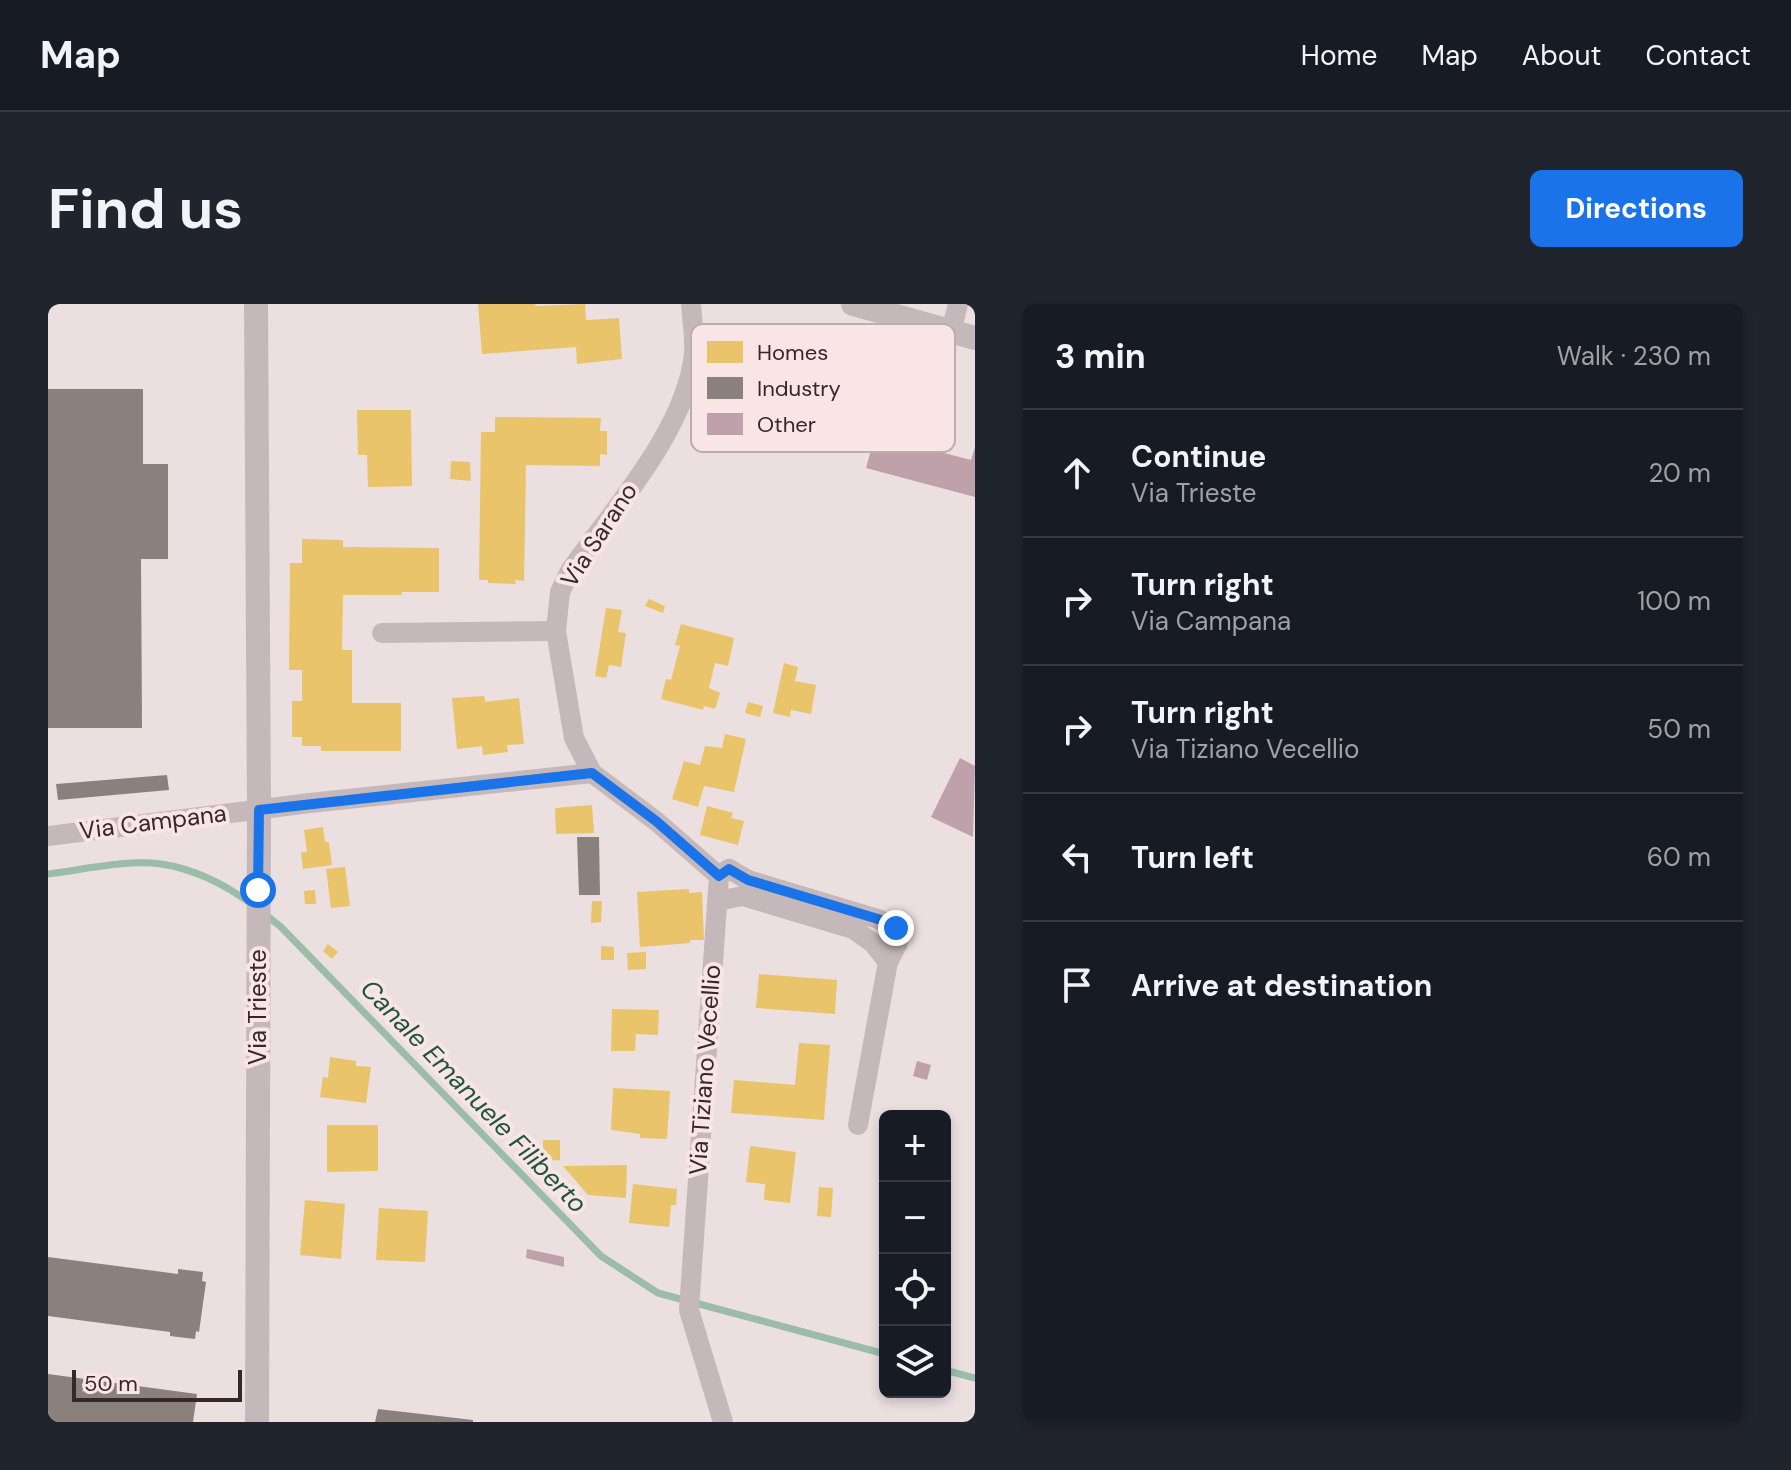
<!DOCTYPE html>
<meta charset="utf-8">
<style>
:root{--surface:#171b24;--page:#20242c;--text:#f1f3f6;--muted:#9ea1a6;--line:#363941;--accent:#1a73e8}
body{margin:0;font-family:"DM Sans",sans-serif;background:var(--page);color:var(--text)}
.controls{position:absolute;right:24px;bottom:24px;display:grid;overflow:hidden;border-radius:12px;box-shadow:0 4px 12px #0003}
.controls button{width:72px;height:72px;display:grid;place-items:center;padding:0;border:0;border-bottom:2px solid var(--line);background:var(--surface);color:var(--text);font:40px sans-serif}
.scale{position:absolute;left:24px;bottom:20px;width:170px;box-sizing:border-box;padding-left:8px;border:4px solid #35272a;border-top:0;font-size:22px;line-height:28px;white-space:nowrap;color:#35272a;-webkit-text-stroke:6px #f9e5e6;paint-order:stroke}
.stop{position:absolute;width:24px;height:24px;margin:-18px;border:6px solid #1a73e8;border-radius:50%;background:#fff}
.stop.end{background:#1a73e8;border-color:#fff;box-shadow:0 2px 8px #0008}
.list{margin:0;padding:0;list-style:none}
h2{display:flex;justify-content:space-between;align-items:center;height:104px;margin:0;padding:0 32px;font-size:34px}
h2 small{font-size:26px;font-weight:400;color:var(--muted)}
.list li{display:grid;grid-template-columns:52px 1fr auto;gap:24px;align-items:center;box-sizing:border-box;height:128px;padding:0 32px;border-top:2px solid var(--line)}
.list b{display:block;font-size:30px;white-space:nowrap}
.list p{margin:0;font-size:26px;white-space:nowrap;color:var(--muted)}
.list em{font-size:26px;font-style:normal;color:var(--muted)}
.icon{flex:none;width:44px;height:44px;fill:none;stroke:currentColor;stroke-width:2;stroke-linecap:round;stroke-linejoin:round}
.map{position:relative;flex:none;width:927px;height:1118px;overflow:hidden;border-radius:12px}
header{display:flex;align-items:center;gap:48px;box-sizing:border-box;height:112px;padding:0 40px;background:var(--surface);border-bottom:2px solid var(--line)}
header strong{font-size:38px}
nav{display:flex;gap:44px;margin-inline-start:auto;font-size:28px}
.intro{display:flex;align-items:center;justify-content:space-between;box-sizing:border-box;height:192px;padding:0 48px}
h1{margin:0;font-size:56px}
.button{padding:20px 36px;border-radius:12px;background:var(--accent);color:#fff;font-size:28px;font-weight:700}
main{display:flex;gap:48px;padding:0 48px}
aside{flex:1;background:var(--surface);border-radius:12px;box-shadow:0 4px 12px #0003}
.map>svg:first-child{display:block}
.homes{fill:#e9c46a}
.industry{fill:#8a817c}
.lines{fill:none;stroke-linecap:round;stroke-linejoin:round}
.stream{stroke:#9bbca8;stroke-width:7}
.building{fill:#bea1aa}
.minor{stroke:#c5b8ba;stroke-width:20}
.tertiary{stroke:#c5b8ba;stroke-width:24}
.route{stroke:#1a73e8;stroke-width:10}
.labels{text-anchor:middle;stroke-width:8;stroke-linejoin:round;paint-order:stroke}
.street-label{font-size:24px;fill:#35272a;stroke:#f9e5e6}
.water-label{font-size:26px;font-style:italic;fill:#1d5538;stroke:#f9e5e6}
.key{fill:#f9e5e6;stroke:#beacae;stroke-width:2}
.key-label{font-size:22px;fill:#35272a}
</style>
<header>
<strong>Map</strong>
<nav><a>Home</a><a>Map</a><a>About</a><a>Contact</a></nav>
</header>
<div class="intro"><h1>Find us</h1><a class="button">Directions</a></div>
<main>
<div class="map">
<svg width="927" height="1118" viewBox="0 0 927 1118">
<rect width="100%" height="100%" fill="#ebdfe0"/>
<g class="homes">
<path d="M 430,0 L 487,0 L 488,2 L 537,0 L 538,16 L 571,14 L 574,55 L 529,60 L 528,43 L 434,50 Z"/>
<path d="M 309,106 L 363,106 L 364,182 L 320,183 L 319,151 L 310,151 Z"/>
<path d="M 447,113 L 553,114 L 552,127 L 559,127 L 559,151 L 552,150 L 552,162 L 478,161 L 476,277 L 467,276 L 468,280 L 440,279 L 440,276 L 431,276 L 433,128 L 447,128 Z"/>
<path d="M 403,157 L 422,158 L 423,177 L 402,175 Z"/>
<path d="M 254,235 L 295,236 L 295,243 L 391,244 L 391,288 L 354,288 L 354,291 L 295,291 L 294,346 L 304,346 L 304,399 L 353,399 L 353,447 L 273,447 L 273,442 L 254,442 L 254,433 L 244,433 L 244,397 L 254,397 L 254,366 L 241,366 L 242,259 L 254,259 Z"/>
<path d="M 601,295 L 617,302 L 615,309 L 597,302 Z"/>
<path d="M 558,304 L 574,306 L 570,328 L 578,329 L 573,363 L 561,361 L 558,374 L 547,372 Z"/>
<path d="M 633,320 L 686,334 L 680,362 L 667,359 L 661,384 L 672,389 L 667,405 L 656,402 L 655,406 L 613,395 L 618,375 L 623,376 L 632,342 L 627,341 Z"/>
<path d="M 736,359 L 750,363 L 747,377 L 768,381 L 763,410 L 743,406 L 742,413 L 725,409 Z"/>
<path d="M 436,392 L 437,398 L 471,394 L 476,440 L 459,441 L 460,448 L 435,451 L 434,442 L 409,445 L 404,394 Z"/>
<path d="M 700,398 L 715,402 L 712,413 L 697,409 Z"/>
<path d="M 677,430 L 698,435 L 686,488 L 656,482 L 650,503 L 624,495 L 636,457 L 652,461 L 657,442 L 674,444 Z"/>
<path d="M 544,501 L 546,529 L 508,530 L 507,504 Z"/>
<path d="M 659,502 L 685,509 L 683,514 L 696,517 L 690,541 L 652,531 Z"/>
<path d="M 275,523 L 277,538 L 281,538 L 284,561 L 255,565 L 253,548 L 259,548 L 256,526 Z"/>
<path d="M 297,563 L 302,602 L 283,604 L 278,565 Z"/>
<path d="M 641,585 L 641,589 L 654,588 L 656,636 L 642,636 L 642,639 L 592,643 L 589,588 Z"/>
<path d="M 267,586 L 268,600 L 257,600 L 256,587 Z"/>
<path d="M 544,597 L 554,597 L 553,618 L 543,619 Z"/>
<path d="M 280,640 L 290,648 L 284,655 L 275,647 Z"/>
<path d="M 553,642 L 566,643 L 566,656 L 553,656 Z"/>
<path d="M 598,648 L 598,665 L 580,666 L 579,649 Z"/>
<path d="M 711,670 L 789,676 L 787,710 L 708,704 Z"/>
<path d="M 564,705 L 611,706 L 610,731 L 588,730 L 587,747 L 563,747 Z"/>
<path d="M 751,739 L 782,741 L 776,816 L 683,809 L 686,776 L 747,781 Z"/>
<path d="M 282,753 L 308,757 L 308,762 L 323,763 L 318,799 L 272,793 L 275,773 L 280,774 Z"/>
<path d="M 565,784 L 622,787 L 619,835 L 592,834 L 592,830 L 563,826 Z"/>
<path d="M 279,821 L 330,821 L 330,867 L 279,868 Z"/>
<path d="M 495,836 L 512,836 L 512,856 L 495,857 Z"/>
<path d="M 702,842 L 748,848 L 742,899 L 716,896 L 717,880 L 698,878 Z"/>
<path d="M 579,861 L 578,894 L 540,891 L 515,862 Z"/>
<path d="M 585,880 L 629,885 L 628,901 L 623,901 L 621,923 L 581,919 Z"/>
<path d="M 771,883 L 785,884 L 783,913 L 769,912 Z"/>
<path d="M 257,896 L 297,900 L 293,955 L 252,951 Z"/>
<path d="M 331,904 L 380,907 L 377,958 L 328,956 Z"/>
</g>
<g class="industry">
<path d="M 0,85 L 95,85 L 95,160 L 120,160 L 120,255 L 93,255 L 94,424 L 0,424 Z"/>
<path d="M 119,471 L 121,486 L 10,496 L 8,480 Z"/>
<path d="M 529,533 L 551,533 L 552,591 L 531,591 Z"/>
<path d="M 0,953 L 130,970 L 130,965 L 155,968 L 154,977 L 158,978 L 151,1028 L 148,1027 L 147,1035 L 122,1032 L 122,1028 L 0,1012 Z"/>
<path d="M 0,1070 L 149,1090 L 145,1118 L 0,1118 Z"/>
<path d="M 330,1105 L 425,1116 L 425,1118 L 327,1118 Z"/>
</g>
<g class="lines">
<g class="stream">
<path d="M 0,570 C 34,566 80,555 113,560 C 147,565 178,581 205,601"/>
<path d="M 218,611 L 233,623 L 553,952 L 610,989 L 837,1050"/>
<path d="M 897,1066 L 927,1074"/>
</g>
</g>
<g class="building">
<path d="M 827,131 L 923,156 L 927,143 L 927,193 L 818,164 Z"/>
<path d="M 912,454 L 927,462 L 925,533 L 883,513 Z"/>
<path d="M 869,757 L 883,761 L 879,776 L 865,772 Z"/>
<path d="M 479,945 L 516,953 L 516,963 L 478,954 Z"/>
</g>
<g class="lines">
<g class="minor">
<path d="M 643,0 C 644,16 647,33 646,49 C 639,125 565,206 522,267 L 512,288 L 508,327 L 526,434 L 544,469 L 608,517 L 671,572 L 641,1006 L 675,1118"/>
<path d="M 903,28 L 910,0"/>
<path d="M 334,329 L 508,327"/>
<path d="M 0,532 L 262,499 L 544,469"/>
<path d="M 669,597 L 695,592 L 805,625 L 825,639 L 840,658 L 850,639 L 848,624 L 830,615 L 700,576 L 681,565 L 671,572"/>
<path d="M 810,821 L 840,658"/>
</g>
<g class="tertiary">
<path d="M 208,0 L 211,506 L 209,1118"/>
<path d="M 805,0 L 927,34"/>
</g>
</g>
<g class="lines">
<path class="route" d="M 210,586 L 211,506 L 544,469 L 608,517 L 671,572 L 681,565 L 700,576 L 830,615 L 848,624"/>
</g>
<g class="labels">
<g class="street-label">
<text transform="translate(551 231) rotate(-57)" y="8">Via Sarano</text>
<text transform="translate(105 518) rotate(-7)" y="8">Via Campana</text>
<text transform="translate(210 703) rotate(-90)" y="8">Via Trieste</text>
<text transform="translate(657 766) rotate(-86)" y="8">Via Tiziano Vecellio</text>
</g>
<g class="water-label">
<text transform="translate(426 792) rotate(46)" y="9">Canale Emanuele Filiberto</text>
</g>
</g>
<rect x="643" y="20" width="264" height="128" rx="12" class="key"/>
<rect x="659" y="37" width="36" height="22" fill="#e9c46a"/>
<rect x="659" y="73" width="36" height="22" fill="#8a817c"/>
<rect x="659" y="109" width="36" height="22" fill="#bea1aa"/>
<g class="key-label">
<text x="709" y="56">Homes</text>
<text x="709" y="92">Industry</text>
<text x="709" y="128">Other</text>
</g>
</svg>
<div class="controls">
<button>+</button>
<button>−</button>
<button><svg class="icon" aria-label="locate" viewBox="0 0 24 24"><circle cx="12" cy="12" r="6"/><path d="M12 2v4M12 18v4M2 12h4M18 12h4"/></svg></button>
<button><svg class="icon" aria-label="layers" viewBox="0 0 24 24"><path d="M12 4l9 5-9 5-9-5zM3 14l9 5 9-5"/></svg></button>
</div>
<div class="scale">50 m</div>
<div class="stop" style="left:210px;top:586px"></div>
<div class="stop end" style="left:848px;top:624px"></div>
</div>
<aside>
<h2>3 min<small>Walk · 230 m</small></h2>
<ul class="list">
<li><svg class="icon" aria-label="ahead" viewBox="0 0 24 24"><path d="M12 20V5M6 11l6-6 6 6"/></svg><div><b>Continue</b><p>Via Trieste</p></div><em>20 m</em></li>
<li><svg class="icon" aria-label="right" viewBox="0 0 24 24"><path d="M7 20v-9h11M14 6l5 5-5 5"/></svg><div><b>Turn right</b><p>Via Campana</p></div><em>100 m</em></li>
<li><svg class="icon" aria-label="right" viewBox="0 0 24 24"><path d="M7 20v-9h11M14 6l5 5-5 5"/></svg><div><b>Turn right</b><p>Via Tiziano Vecellio</p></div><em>50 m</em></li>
<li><svg class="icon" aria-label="left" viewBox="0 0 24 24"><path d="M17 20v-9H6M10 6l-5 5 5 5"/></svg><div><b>Turn left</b></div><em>60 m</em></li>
<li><svg class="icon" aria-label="arrive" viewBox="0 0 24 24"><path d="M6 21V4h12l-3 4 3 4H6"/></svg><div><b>Arrive at destination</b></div></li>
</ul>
</aside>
</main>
